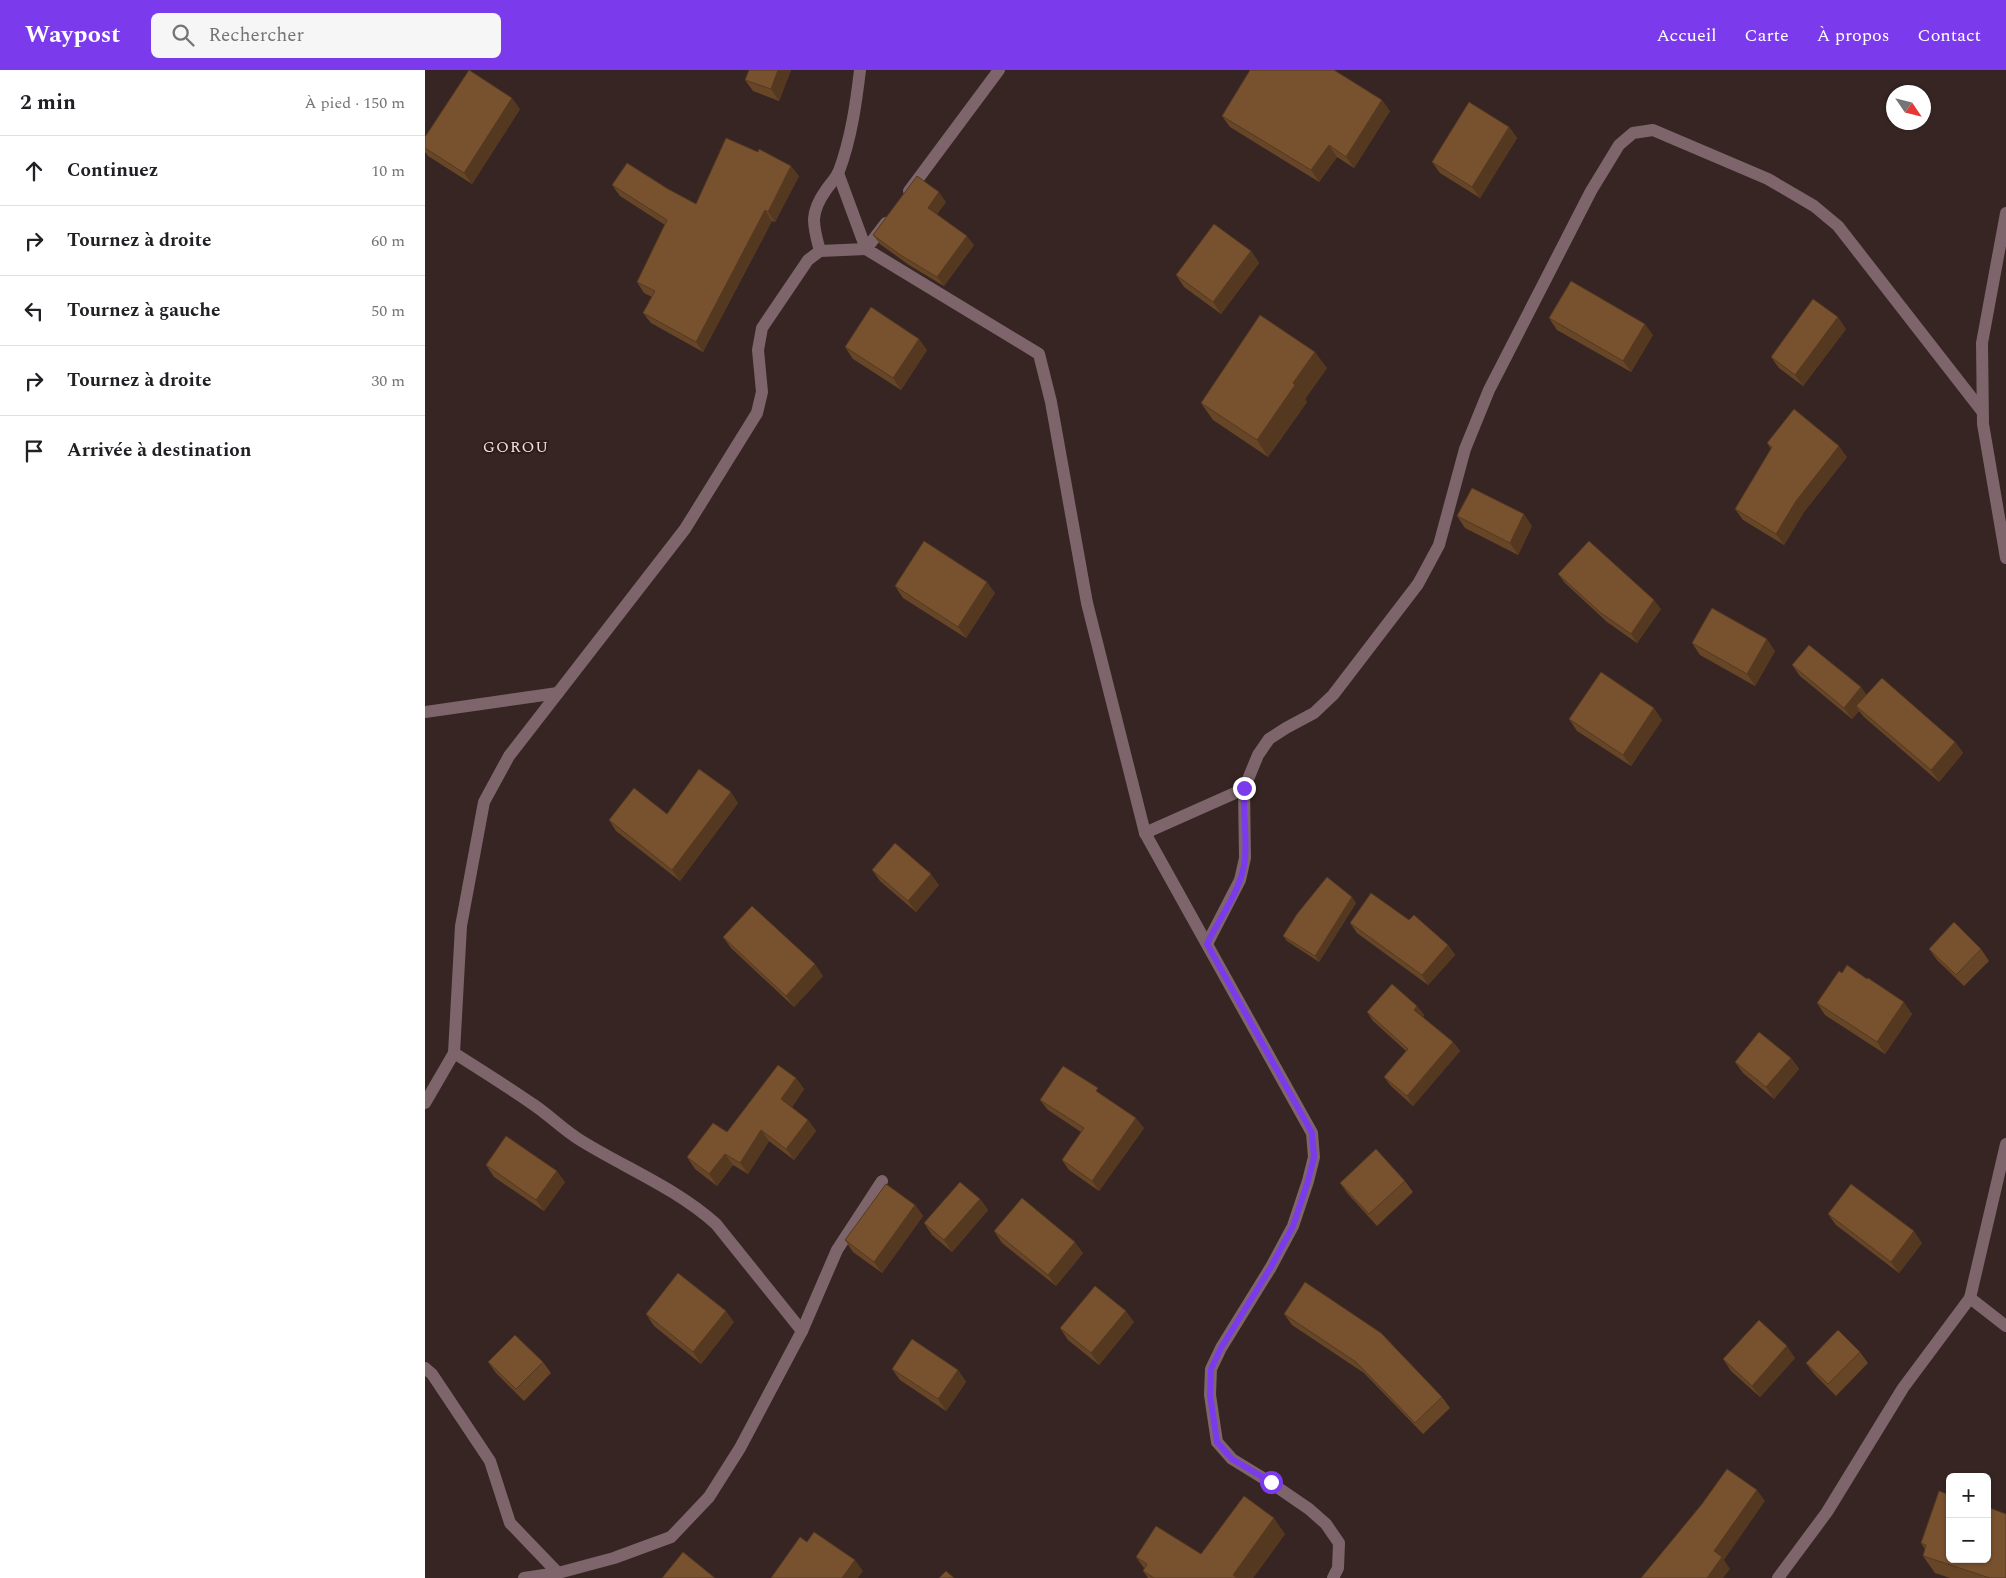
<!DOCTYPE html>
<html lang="fr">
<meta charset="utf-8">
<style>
:root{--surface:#fff;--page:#f6f6f6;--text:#202124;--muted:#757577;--line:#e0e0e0;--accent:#7c3aed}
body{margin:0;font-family:Spectral,serif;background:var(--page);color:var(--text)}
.controls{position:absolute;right:15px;bottom:15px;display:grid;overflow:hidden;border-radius:8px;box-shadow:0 1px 4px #0004}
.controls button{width:45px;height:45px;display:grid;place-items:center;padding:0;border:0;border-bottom:1px solid var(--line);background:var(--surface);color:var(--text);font:25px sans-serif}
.compass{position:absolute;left:1461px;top:15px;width:45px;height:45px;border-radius:50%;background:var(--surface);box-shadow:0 1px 4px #0004;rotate:125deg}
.stop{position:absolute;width:15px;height:15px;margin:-11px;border:4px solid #7c3aed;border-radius:50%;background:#fff}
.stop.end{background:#7c3aed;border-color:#fff;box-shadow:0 1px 5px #0008}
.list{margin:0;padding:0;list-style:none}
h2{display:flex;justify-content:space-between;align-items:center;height:65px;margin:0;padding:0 20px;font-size:21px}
h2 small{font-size:16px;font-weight:400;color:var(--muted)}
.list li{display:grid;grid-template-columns:32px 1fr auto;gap:15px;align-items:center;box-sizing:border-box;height:70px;padding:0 20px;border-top:1px solid var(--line)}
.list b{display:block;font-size:19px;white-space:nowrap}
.list em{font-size:16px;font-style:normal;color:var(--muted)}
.icon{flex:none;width:28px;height:28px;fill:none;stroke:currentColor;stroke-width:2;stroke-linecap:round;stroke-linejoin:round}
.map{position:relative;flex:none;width:1581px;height:1508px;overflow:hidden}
header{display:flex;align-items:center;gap:30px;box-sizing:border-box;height:70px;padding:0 25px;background:var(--accent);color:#fff}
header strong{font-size:24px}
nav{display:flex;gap:28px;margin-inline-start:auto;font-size:18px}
.search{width:350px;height:45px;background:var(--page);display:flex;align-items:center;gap:12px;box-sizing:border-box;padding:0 18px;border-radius:8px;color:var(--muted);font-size:19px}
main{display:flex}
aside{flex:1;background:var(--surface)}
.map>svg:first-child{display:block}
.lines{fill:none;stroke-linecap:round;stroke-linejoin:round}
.street{stroke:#7e656c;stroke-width:12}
.wall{fill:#674628}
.shaded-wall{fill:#543920}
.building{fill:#78512e;stroke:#543920}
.route{stroke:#7c3aed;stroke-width:6}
.labels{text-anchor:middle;stroke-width:4;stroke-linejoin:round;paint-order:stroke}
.neighbourhood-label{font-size:16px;letter-spacing:1px;fill:#f5deda;stroke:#2c1c19}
</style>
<header>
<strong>Waypost</strong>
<div class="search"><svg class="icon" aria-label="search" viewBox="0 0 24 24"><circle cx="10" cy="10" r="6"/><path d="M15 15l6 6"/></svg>Rechercher</div>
<nav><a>Accueil</a><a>Carte</a><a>À propos</a><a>Contact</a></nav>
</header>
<main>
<aside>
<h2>2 min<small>À pied · 150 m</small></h2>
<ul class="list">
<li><svg class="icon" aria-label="ahead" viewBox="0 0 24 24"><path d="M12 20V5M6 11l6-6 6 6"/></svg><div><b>Continuez</b></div><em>10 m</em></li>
<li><svg class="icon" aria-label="right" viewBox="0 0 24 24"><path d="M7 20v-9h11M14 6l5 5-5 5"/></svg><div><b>Tournez à droite</b></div><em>60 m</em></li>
<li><svg class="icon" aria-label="left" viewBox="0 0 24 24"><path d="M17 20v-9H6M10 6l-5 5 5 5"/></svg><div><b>Tournez à gauche</b></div><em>50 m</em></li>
<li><svg class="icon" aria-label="right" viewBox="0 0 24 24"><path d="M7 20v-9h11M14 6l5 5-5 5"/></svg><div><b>Tournez à droite</b></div><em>30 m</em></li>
<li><svg class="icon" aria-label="arrive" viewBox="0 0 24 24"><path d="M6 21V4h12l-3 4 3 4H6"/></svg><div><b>Arrivée à destination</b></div></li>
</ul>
</aside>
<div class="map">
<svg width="1581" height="1508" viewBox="0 0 1581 1508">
<rect width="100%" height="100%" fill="#362523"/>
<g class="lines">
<g class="street">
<path d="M 484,121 L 574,0"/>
<path d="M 1581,143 L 1557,273 L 1558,354 L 1581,488"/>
<path d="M 461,153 L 441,179 L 614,284 L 626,332 L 662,533 L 720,763 L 887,1063 L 889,1087 L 883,1111 L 868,1156 L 846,1197 L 796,1278 L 786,1299 L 785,1325 L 792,1372 L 807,1389 L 846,1413 L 884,1439 L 901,1454 L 914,1473 L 913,1498 L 908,1508"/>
<path d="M 395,181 C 388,155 384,144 401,120 C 405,114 411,108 414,101 C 426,69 431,34 435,0"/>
<path d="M 0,642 L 133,623"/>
<path d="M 720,763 L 819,719"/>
<path d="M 782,874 L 815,810 L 820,788 L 819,719 L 833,685 L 844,669 L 861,658 L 889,643 L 908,625 L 993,514 L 1014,475 L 1040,379 L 1064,320 L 1166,121 L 1194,75 L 1208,63 L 1228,60 L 1343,109 L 1389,136 L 1413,156 L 1557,341"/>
<path d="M 29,983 C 56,1000 83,1017 109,1035 C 125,1046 139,1060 155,1070 C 200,1098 251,1118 291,1154 L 377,1261"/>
<path d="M 0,1033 L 29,983 L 36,856 L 59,732 L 84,686 L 260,459 L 332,343 L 337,322 L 333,280 L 337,258 L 383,190 L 395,181 L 441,179 L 413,103"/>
<path d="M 1545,1228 L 1581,1256"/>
<path d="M 0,1298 L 7,1304 L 65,1391 L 85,1453 L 133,1503"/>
<path d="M 99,1508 L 133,1503 L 189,1488 L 246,1467 L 284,1427 L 315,1378 L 377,1261 L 412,1180 L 457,1111"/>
<path d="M 1353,1508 L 1402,1442 L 1478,1318 L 1545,1228 L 1581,1074"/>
</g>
</g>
<g class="wall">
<path d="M 366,0 L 354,31 L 328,21 L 320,10 Z"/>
<path d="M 95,39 L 47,114 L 3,86 L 0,82 L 0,67 Z"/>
<path d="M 965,41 L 929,98 L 912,87 L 894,112 L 805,57 L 797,46 Z"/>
<path d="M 1084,57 L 1092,68 L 1055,128 L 1015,103 L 1007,92 Z"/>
<path d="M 374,106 L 350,152 L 347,151 L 278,282 L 226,253 L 218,243 L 227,227 L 219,223 L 212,212 L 240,155 L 195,126 L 187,115 L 243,119 L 271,134 Z"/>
<path d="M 521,132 L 512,144 L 549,175 L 519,216 L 484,195 L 455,174 L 448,165 Z"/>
<path d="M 826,181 L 834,193 L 796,244 L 759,217 L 751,205 Z"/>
<path d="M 1124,248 L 1228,265 L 1206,302 L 1132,260 Z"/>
<path d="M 1421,259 L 1378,316 L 1354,298 L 1346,287 Z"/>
<path d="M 420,277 L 502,280 L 476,320 L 428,289 Z"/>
<path d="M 902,298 L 880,329 L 882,332 L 843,387 L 788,350 L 776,333 Z"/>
<path d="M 1342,373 L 1422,387 L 1379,442 L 1359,475 L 1318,450 L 1310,439 L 1346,379 Z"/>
<path d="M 1032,446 L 1107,456 L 1093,485 L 1040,458 Z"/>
<path d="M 1133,504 L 1236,539 L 1212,573 L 1182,552 L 1140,513 Z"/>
<path d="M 470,516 L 570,523 L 541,568 L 478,528 Z"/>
<path d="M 1267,573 L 1350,581 L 1330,616 L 1275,585 Z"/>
<path d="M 1367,595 L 1436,617 L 1441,625 L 1530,672 L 1538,683 L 1514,712 L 1439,647 L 1434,641 L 1427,649 L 1375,606 Z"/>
<path d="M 1144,649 L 1237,650 L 1206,696 L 1152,661 Z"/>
<path d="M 313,733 L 255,811 L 191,761 L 184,750 L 242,744 Z"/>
<path d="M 447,800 L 514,815 L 491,842 L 455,811 Z"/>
<path d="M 931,833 L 894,892 L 862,871 L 858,866 Z"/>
<path d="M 984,850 L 1023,875 L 1030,885 L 1003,915 L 932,863 L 925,853 Z"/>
<path d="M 298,867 L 398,906 L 369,937 L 306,878 Z"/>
<path d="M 1504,879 L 1556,879 L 1564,891 L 1539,916 L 1512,890 Z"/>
<path d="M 1417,903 L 1487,944 L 1460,984 L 1400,945 L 1392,933 Z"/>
<path d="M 992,936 L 999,945 L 998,947 L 1028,972 L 1035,981 L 988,1036 L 966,1016 L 959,1007 L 981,981 L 948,951 L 942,942 Z"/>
<path d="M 1366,988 L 1374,999 L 1349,1029 L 1318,1003 L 1310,992 Z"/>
<path d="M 371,1008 L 379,1019 L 367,1037 L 383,1050 L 391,1061 L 369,1090 L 344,1071 L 323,1104 L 308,1095 L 292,1116 L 270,1099 L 262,1087 L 302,1062 Z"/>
<path d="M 677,1025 L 719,1058 L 674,1121 L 644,1100 L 637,1090 L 656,1062 L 623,1040 L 615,1030 Z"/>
<path d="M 61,1095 L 140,1112 L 119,1141 L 69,1107 Z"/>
<path d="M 980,1111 L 988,1122 L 952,1156 L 923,1124 L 915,1113 Z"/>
<path d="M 555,1129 L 563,1140 L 527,1182 L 507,1165 L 499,1153 Z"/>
<path d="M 490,1135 L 498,1146 L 457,1203 L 428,1182 L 420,1170 Z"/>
<path d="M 1403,1144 L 1497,1173 L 1474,1203 L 1411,1155 Z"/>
<path d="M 569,1161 L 658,1183 L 631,1216 L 577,1173 Z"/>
<path d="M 221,1244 L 309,1252 L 276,1294 L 229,1256 Z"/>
<path d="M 859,1244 L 1017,1327 L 1025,1338 L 998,1364 L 939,1303 L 867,1255 Z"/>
<path d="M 709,1252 L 674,1295 L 643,1270 L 635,1258 Z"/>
<path d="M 1435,1282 L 1443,1293 L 1411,1326 L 1389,1304 L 1381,1293 Z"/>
<path d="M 1370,1288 L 1335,1327 L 1306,1301 L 1298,1289 Z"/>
<path d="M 63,1292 L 118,1292 L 126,1303 L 99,1331 L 71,1303 Z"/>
<path d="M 467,1299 L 533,1300 L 541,1312 L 521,1341 L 475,1310 Z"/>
<path d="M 1581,1444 L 1581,1508 L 1525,1508 L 1510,1503 L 1498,1486 L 1500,1479 L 1496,1473 Z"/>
<path d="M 860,1464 L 828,1508 L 723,1508 L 718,1501 L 719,1498 L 711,1487 L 776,1484 Z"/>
</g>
<g class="shaded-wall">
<path d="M 353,0 L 366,0 L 354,31 L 346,19 Z"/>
<path d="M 87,28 L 95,39 L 47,114 L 39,103 Z"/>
<path d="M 957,30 L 965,41 L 929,98 L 921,87 Z"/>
<path d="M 1084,57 L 1092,68 L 1055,128 L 1047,117 Z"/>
<path d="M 904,75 L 912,87 L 894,112 L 886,100 Z"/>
<path d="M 366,96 L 374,106 L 350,152 L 343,142 Z"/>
<path d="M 514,122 L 521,132 L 509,147 L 503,138 Z"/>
<path d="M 340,140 L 347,151 L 278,282 L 271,272 Z"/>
<path d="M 542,166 L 549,175 L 519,216 L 512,207 Z"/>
<path d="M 826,181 L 834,193 L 796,244 L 788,232 Z"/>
<path d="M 1413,247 L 1421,259 L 1378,316 L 1370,305 Z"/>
<path d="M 1220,254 L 1228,265 L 1206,302 L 1198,291 Z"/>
<path d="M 494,269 L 502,280 L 476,320 L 468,308 Z"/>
<path d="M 890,282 L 902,298 L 880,329 L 882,332 L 843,387 L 832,370 L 868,313 Z"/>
<path d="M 1414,376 L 1422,387 L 1379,442 L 1359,475 L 1351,464 L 1371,431 Z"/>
<path d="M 1099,444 L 1107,456 L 1093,485 L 1085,473 Z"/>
<path d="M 562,512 L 570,523 L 541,568 L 533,557 Z"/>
<path d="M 1229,530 L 1236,539 L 1212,573 L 1206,564 Z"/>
<path d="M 1342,569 L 1350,581 L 1330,616 L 1322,604 Z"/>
<path d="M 1436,617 L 1444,628 L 1431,636 L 1434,641 L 1427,649 L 1419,638 Z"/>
<path d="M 1229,638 L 1237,650 L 1206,696 L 1198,685 Z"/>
<path d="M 1530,672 L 1538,683 L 1514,712 L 1506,700 Z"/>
<path d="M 306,722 L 313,733 L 255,811 L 247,800 Z"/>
<path d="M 506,804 L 514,815 L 491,842 L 483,831 Z"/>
<path d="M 927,827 L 931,833 L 894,892 L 890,886 Z"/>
<path d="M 1023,875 L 1030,885 L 1003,915 L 997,905 Z"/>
<path d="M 390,894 L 398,906 L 369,937 L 361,926 Z"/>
<path d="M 1479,932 L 1487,944 L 1460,984 L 1452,972 Z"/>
<path d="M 992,936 L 999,945 L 996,949 L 989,940 Z"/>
<path d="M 1028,972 L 1035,981 L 988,1036 L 982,1026 Z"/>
<path d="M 1366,988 L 1374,999 L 1349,1029 L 1341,1017 Z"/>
<path d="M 371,1008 L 379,1019 L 364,1041 L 356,1029 Z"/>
<path d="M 711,1048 L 719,1058 L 674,1121 L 667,1111 Z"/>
<path d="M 383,1050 L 391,1061 L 369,1090 L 361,1079 Z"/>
<path d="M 336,1060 L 344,1071 L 323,1104 L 315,1093 Z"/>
<path d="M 300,1084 L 308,1095 L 292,1116 L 284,1104 Z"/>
<path d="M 132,1101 L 140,1112 L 119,1141 L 111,1130 Z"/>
<path d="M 555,1129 L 563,1140 L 527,1182 L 519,1170 Z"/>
<path d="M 490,1135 L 498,1146 L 457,1203 L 449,1192 Z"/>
<path d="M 1489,1161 L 1497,1173 L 1474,1203 L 1466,1192 Z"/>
<path d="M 650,1172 L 658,1183 L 631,1216 L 623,1205 Z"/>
<path d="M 301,1241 L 309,1252 L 276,1294 L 268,1282 Z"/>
<path d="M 701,1241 L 709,1252 L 674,1295 L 666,1283 Z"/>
<path d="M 1362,1276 L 1370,1288 L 1335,1327 L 1327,1316 Z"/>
<path d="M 533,1300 L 541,1312 L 521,1341 L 513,1329 Z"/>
<path d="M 1332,1420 L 1340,1431 L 1299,1490 L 1305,1499 L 1298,1508 L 1281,1508 L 1289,1481 Z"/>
<path d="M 849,1448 L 860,1464 L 828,1508 L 810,1508 L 808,1505 Z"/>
<path d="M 430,1490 L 438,1501 L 433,1508 L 417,1508 Z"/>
</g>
<g class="building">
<path d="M 44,0 L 87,28 L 39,103 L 0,78 L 0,67 Z"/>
<path d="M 324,0 L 353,0 L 346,19 L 320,10 Z"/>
<path d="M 825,0 L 909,0 L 957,30 L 921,87 L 904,75 L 886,100 L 797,46 Z"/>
<path d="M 1044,32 L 1084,57 L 1047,117 L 1007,92 Z"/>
<path d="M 301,68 L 333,82 L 334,79 L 366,96 L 343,142 L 340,140 L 271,272 L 218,243 L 230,221 L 212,212 L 242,150 L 187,115 L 202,93 L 243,119 L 271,134 Z"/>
<path d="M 492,106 L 514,122 L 503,138 L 542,166 L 512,207 L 477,186 L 448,165 Z"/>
<path d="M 789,154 L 826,181 L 788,232 L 751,205 Z"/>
<path d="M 1146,211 L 1220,254 L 1198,291 L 1124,248 Z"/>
<path d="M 1388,229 L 1413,247 L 1370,305 L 1346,287 Z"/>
<path d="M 446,237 L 494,269 L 468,308 L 420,277 Z"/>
<path d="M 835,245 L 890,282 L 868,313 L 870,315 L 832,370 L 776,333 Z"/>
<path d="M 1369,339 L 1414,376 L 1371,431 L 1351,464 L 1310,439 L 1347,377 L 1342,373 Z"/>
<path d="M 1047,418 L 1099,444 L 1085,473 L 1032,446 Z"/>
<path d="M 499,471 L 562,512 L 533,557 L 470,516 Z"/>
<path d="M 1164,471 L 1229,530 L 1206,564 L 1176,543 L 1133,504 Z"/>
<path d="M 1287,538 L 1342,569 L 1322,604 L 1267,573 Z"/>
<path d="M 1384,575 L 1436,617 L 1419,638 L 1367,595 Z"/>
<path d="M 1176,602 L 1229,638 L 1198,685 L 1144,649 Z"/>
<path d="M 1457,608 L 1530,672 L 1506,700 L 1431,636 Z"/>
<path d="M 274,699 L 306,722 L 247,800 L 184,750 L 209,718 L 242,744 Z"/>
<path d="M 470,773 L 506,804 L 483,831 L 447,800 Z"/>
<path d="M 902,807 L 927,827 L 890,886 L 858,866 L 872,844 Z"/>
<path d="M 946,823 L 984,850 L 989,845 L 1023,875 L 997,905 L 925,853 Z"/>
<path d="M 327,836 L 390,894 L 361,926 L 298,867 Z"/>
<path d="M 1529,852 L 1556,879 L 1531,905 L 1504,879 Z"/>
<path d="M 1422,895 L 1442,909 L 1443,908 L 1479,932 L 1452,972 L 1392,933 L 1414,901 L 1417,903 Z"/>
<path d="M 967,914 L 992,936 L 989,940 L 1028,972 L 982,1026 L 959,1007 L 983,979 L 942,942 Z"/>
<path d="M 1334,962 L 1366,988 L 1341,1017 L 1310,992 Z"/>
<path d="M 353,995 L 371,1008 L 356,1029 L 383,1050 L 361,1079 L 336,1060 L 315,1093 L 300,1084 L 284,1104 L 262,1087 L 288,1053 L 302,1062 Z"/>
<path d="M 638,996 L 673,1018 L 671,1021 L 711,1048 L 667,1111 L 637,1090 L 659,1058 L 615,1030 Z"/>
<path d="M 81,1066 L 132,1101 L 111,1130 L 61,1095 Z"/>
<path d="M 951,1079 L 980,1111 L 944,1144 L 915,1113 Z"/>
<path d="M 535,1112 L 555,1129 L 519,1170 L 499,1153 Z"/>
<path d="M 461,1114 L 490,1135 L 449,1192 L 420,1170 Z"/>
<path d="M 1426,1114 L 1489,1161 L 1466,1192 L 1403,1144 Z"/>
<path d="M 597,1128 L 650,1172 L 623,1205 L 569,1161 Z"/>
<path d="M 253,1203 L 301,1241 L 268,1282 L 221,1244 Z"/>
<path d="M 880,1212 L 956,1263 L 1017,1327 L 990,1353 L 931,1292 L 859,1244 Z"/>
<path d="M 670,1216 L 701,1241 L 666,1283 L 635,1258 Z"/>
<path d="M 1334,1250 L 1362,1276 L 1327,1316 L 1298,1289 Z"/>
<path d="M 1413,1260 L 1435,1282 L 1403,1314 L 1381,1293 Z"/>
<path d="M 90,1265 L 118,1292 L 91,1319 L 63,1292 Z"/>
<path d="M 487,1269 L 533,1300 L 513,1329 L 467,1299 Z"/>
<path d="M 1302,1399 L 1332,1420 L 1289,1481 L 1297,1487 L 1282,1508 L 1216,1508 L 1277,1434 Z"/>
<path d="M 1514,1421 L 1525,1425 L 1525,1489 L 1562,1489 L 1562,1437 L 1581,1444 L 1581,1508 L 1565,1508 L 1498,1486 L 1501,1475 L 1496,1473 Z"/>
<path d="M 819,1426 L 849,1448 L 808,1505 L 812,1508 L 729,1508 L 718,1501 L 722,1494 L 711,1487 L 731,1456 L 776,1484 Z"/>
<path d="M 389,1462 L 430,1490 L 417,1508 L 346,1508 L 375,1467 L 382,1472 Z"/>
<path d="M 258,1482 L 290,1508 L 237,1508 Z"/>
<path d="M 521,1501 L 529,1508 L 514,1508 Z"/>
</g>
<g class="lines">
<path class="route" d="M 819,718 C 818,742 822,766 820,789 C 817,819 795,847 782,874 L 887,1063 L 889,1087 L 883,1111 L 868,1156 L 846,1197 L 796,1278 L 786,1299 L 785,1325 L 792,1372 L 807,1389 L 846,1412"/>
</g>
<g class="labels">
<g class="neighbourhood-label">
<text x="91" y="382">GOROU</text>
</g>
</g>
</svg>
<div class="controls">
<button>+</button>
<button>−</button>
</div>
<svg class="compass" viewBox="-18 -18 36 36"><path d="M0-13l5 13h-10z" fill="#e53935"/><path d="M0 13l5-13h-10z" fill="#757577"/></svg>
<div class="stop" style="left:846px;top:1412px"></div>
<div class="stop end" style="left:819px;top:718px"></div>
</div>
</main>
